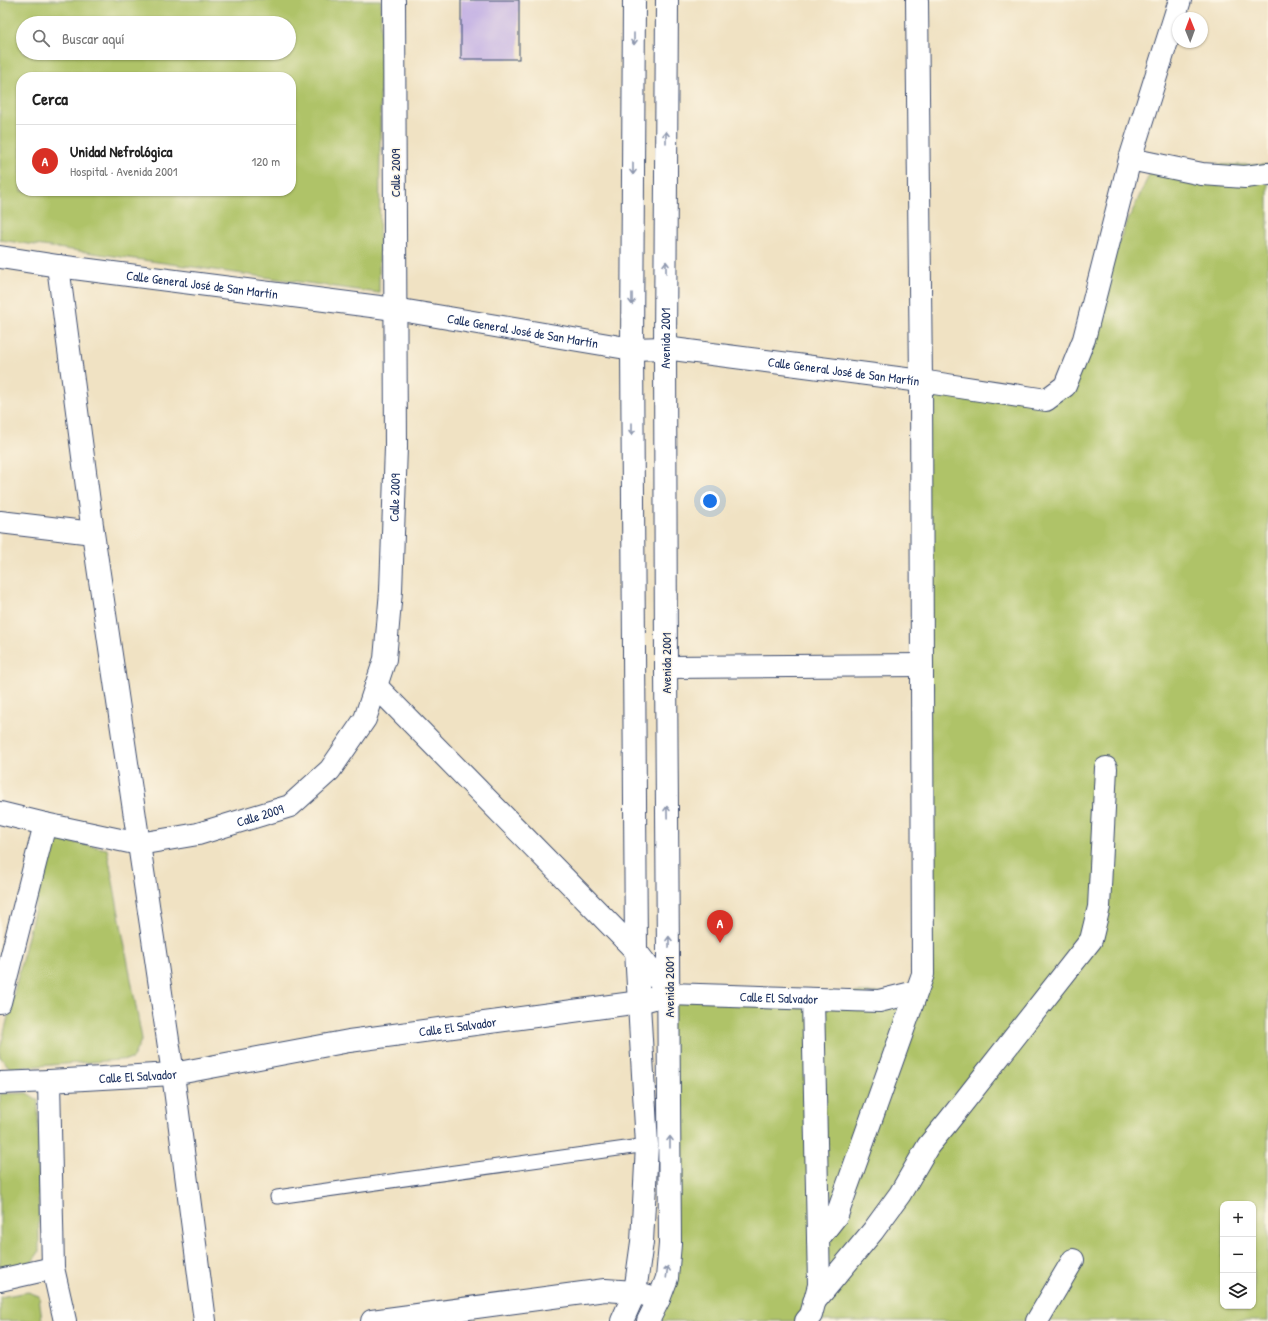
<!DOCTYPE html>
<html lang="es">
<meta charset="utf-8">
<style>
:root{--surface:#fff;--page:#f2f2f2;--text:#222;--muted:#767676;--line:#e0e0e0;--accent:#d93025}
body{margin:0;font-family:"Patrick Hand",sans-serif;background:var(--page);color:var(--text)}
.controls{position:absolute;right:12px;bottom:12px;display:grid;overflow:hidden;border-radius:8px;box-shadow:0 1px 3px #0004}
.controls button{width:36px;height:36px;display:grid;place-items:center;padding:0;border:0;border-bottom:1px solid var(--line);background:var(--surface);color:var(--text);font:20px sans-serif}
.compass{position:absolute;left:1172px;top:12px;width:36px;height:36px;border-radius:50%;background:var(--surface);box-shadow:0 1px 3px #0004;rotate:359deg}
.you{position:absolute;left:710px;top:501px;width:14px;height:14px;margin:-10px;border:3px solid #fff;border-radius:50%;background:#1a73e8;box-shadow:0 0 0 6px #1a73e833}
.badge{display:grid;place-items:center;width:26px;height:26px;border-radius:50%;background:var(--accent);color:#fff;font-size:13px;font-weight:700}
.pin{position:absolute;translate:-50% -33px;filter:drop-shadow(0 1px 2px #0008)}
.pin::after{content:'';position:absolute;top:21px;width:14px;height:12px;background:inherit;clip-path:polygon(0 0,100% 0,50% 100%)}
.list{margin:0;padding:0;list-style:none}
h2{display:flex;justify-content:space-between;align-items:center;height:52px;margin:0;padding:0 16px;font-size:17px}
h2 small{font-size:13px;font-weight:400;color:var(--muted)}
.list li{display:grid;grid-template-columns:26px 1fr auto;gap:12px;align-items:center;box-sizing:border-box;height:72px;padding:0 16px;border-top:1px solid var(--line)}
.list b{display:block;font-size:15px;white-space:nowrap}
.list p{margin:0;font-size:13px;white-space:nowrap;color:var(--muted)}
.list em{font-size:13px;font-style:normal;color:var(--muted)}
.icon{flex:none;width:22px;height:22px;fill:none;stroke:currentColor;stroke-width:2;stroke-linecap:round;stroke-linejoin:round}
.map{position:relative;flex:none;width:1268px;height:1321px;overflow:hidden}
.search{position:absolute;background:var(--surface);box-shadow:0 1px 3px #0004;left:16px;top:16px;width:280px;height:44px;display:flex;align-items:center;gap:10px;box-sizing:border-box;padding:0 14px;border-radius:22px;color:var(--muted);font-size:15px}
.panel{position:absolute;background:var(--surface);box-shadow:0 1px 3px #0004;left:16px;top:72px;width:280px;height:124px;border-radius:16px}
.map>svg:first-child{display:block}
.green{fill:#afc367;stroke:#657962;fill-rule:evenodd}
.building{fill:#c6b4e4}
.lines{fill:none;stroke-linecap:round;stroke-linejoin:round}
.lane-casing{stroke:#3b4a6d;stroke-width:15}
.street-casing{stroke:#3b4a6d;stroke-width:24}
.primary-casing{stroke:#3b4a6d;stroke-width:24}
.lane{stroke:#fff;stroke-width:13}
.street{stroke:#fff;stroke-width:22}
.primary{stroke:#fff;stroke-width:22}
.oneway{stroke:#8d97ae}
.labels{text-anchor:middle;stroke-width:3;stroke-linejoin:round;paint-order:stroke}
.street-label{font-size:13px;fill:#1b2f5e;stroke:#fcf5e5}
</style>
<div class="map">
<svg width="1268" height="1321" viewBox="0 0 1268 1321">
<rect width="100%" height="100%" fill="#fcf5e5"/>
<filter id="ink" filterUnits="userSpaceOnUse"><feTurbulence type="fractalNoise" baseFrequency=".025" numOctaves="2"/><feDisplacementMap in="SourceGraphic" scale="8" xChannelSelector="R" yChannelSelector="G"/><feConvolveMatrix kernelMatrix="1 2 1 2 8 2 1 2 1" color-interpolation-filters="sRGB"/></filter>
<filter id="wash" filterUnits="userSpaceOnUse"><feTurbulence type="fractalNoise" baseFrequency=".012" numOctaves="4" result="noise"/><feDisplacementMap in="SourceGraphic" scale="16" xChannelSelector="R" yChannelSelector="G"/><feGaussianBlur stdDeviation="0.9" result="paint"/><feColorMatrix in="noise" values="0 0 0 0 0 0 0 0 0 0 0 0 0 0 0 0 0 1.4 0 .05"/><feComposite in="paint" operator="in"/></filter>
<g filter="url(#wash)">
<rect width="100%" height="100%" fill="#f0e2c3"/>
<g class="green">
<path d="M 0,0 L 381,0 L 379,293 L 0,240 ZM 23,23 L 289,23 L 289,53 L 23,53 ZM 21,77 L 291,77 L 291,191 L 21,191 Z"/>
<path d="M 1154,164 L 1268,165 L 1268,1321 L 660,1321 L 669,994 L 916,992 L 921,381 L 1046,400 ZM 1223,1204 L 1253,1204 L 1253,1306 L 1223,1306 Z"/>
<path d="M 55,839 L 107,849 L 142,1039 L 132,1059 L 10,1068 L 0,1057 L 0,1049 L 47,860 Z"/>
<path d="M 27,1093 L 38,1100 L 39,1252 L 29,1266 L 0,1272 L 0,1094 Z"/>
<path d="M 28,1292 L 39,1296 L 42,1321 L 0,1321 L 0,1297 Z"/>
</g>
<g id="blocks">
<rect class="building" x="461" y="0" width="58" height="59"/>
</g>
</g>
<g filter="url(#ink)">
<use href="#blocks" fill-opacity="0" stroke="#3b4a6d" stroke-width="1"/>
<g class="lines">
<defs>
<path id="lane" d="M 277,1197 L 647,1145"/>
<g id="street">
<path d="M 1130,159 L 1202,174 L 1245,177 L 1268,174"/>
<path id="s1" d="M 0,257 L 58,266 L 395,309 L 632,349 L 665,348 L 921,381 L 1046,400 L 1065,386 L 1084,339 L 1130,159 L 1180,0"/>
<path d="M 58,266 L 93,533 L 173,1074 L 205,1321"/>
<path d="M 0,522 L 93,533"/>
<path d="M 666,667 L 922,665"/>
<path d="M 376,686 L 636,951 L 669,994"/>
<path id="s2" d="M 0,813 L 45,824 L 139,844 L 198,834 L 290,806 L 330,770 L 365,719 L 385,659 L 391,591 L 396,447 L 394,0"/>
<path d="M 0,1002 L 45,824"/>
<path d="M 49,1081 L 53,1268 L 65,1321"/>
<path id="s3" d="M 0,1083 L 49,1081 L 173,1074 L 349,1041 L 640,1002 L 669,994 L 879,1001 L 916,992"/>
<path d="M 818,1239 L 837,1215 L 923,974 L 921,381 L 917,0"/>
<path d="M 0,1280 L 53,1268"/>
<path d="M 814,1302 L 873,1231 L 900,1194 L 928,1146 L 947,1123 L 1091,940 L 1099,907 L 1106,768"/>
<path d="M 372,1321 L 605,1290 L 635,1292 L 659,1299"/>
<path d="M 806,1321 L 811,1315 L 819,1285 L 813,999"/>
<path d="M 1037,1321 L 1073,1260"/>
</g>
<g id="primary">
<path d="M 622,1321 L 635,1292 L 642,1242 L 647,1145 L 636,951 L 632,349 L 634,0"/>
<path id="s4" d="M 648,1321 L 659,1299 L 667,1278 L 670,1244 L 666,667 L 665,348 L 667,0"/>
</g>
</defs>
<use href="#lane" class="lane-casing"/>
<use href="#street" class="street-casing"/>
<use href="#primary" class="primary-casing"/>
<use href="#lane" class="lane"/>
<use href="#street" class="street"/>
<use href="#primary" class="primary"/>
</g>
<defs><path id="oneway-shaft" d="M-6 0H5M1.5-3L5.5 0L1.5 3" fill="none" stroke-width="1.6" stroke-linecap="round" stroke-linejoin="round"/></defs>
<g class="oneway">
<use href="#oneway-shaft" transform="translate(634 39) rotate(90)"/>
<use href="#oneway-shaft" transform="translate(666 137) rotate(-90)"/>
<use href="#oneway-shaft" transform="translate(633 169) rotate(90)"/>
<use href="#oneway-shaft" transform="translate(666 267) rotate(-90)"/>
<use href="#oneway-shaft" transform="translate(632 299) rotate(90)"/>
<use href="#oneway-shaft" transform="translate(632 429) rotate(90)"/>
<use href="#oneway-shaft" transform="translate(667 812) rotate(-91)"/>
<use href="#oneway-shaft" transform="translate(669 942) rotate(-91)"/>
<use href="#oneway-shaft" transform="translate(670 1142) rotate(-90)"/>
<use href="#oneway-shaft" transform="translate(667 1272) rotate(-83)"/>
</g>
</g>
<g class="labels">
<g class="street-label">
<text transform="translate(395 173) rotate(-90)" y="5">Calle 2009</text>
<text dy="5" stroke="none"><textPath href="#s1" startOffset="204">Calle General José de San Martín</textPath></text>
<text dy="5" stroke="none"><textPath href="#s1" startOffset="528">Calle General José de San Martín</textPath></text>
<text dy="5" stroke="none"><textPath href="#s4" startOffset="987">Avenida 2001</textPath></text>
<text dy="5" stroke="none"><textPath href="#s1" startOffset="852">Calle General José de San Martín</textPath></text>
<text dy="5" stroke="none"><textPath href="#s2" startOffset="639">Calle 2009</textPath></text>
<text transform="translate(666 663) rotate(-90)" y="5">Avenida 2001</text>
<text dy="5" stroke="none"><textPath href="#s2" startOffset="267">Calle 2009</textPath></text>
<text transform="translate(669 987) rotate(-90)" y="5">Avenida 2001</text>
<text dy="5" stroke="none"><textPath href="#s3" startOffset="786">Calle El Salvador</textPath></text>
<text dy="5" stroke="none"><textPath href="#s3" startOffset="462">Calle El Salvador</textPath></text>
<text dy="5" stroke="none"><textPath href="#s3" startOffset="138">Calle El Salvador</textPath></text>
</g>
</g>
</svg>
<div class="controls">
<button>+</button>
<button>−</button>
<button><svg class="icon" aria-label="layers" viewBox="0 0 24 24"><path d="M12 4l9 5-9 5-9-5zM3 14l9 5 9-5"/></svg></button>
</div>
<svg class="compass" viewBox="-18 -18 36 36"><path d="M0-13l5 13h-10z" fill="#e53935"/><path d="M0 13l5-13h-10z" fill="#767676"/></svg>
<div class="you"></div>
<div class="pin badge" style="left:720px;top:943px">A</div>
<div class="search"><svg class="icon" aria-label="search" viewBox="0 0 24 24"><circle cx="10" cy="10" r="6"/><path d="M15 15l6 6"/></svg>Buscar aquí</div>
<section class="panel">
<h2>Cerca<small></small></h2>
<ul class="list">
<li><span class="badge">A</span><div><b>Unidad Nefrológica</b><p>Hospital · Avenida 2001</p></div><em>120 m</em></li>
</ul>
</section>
</div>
